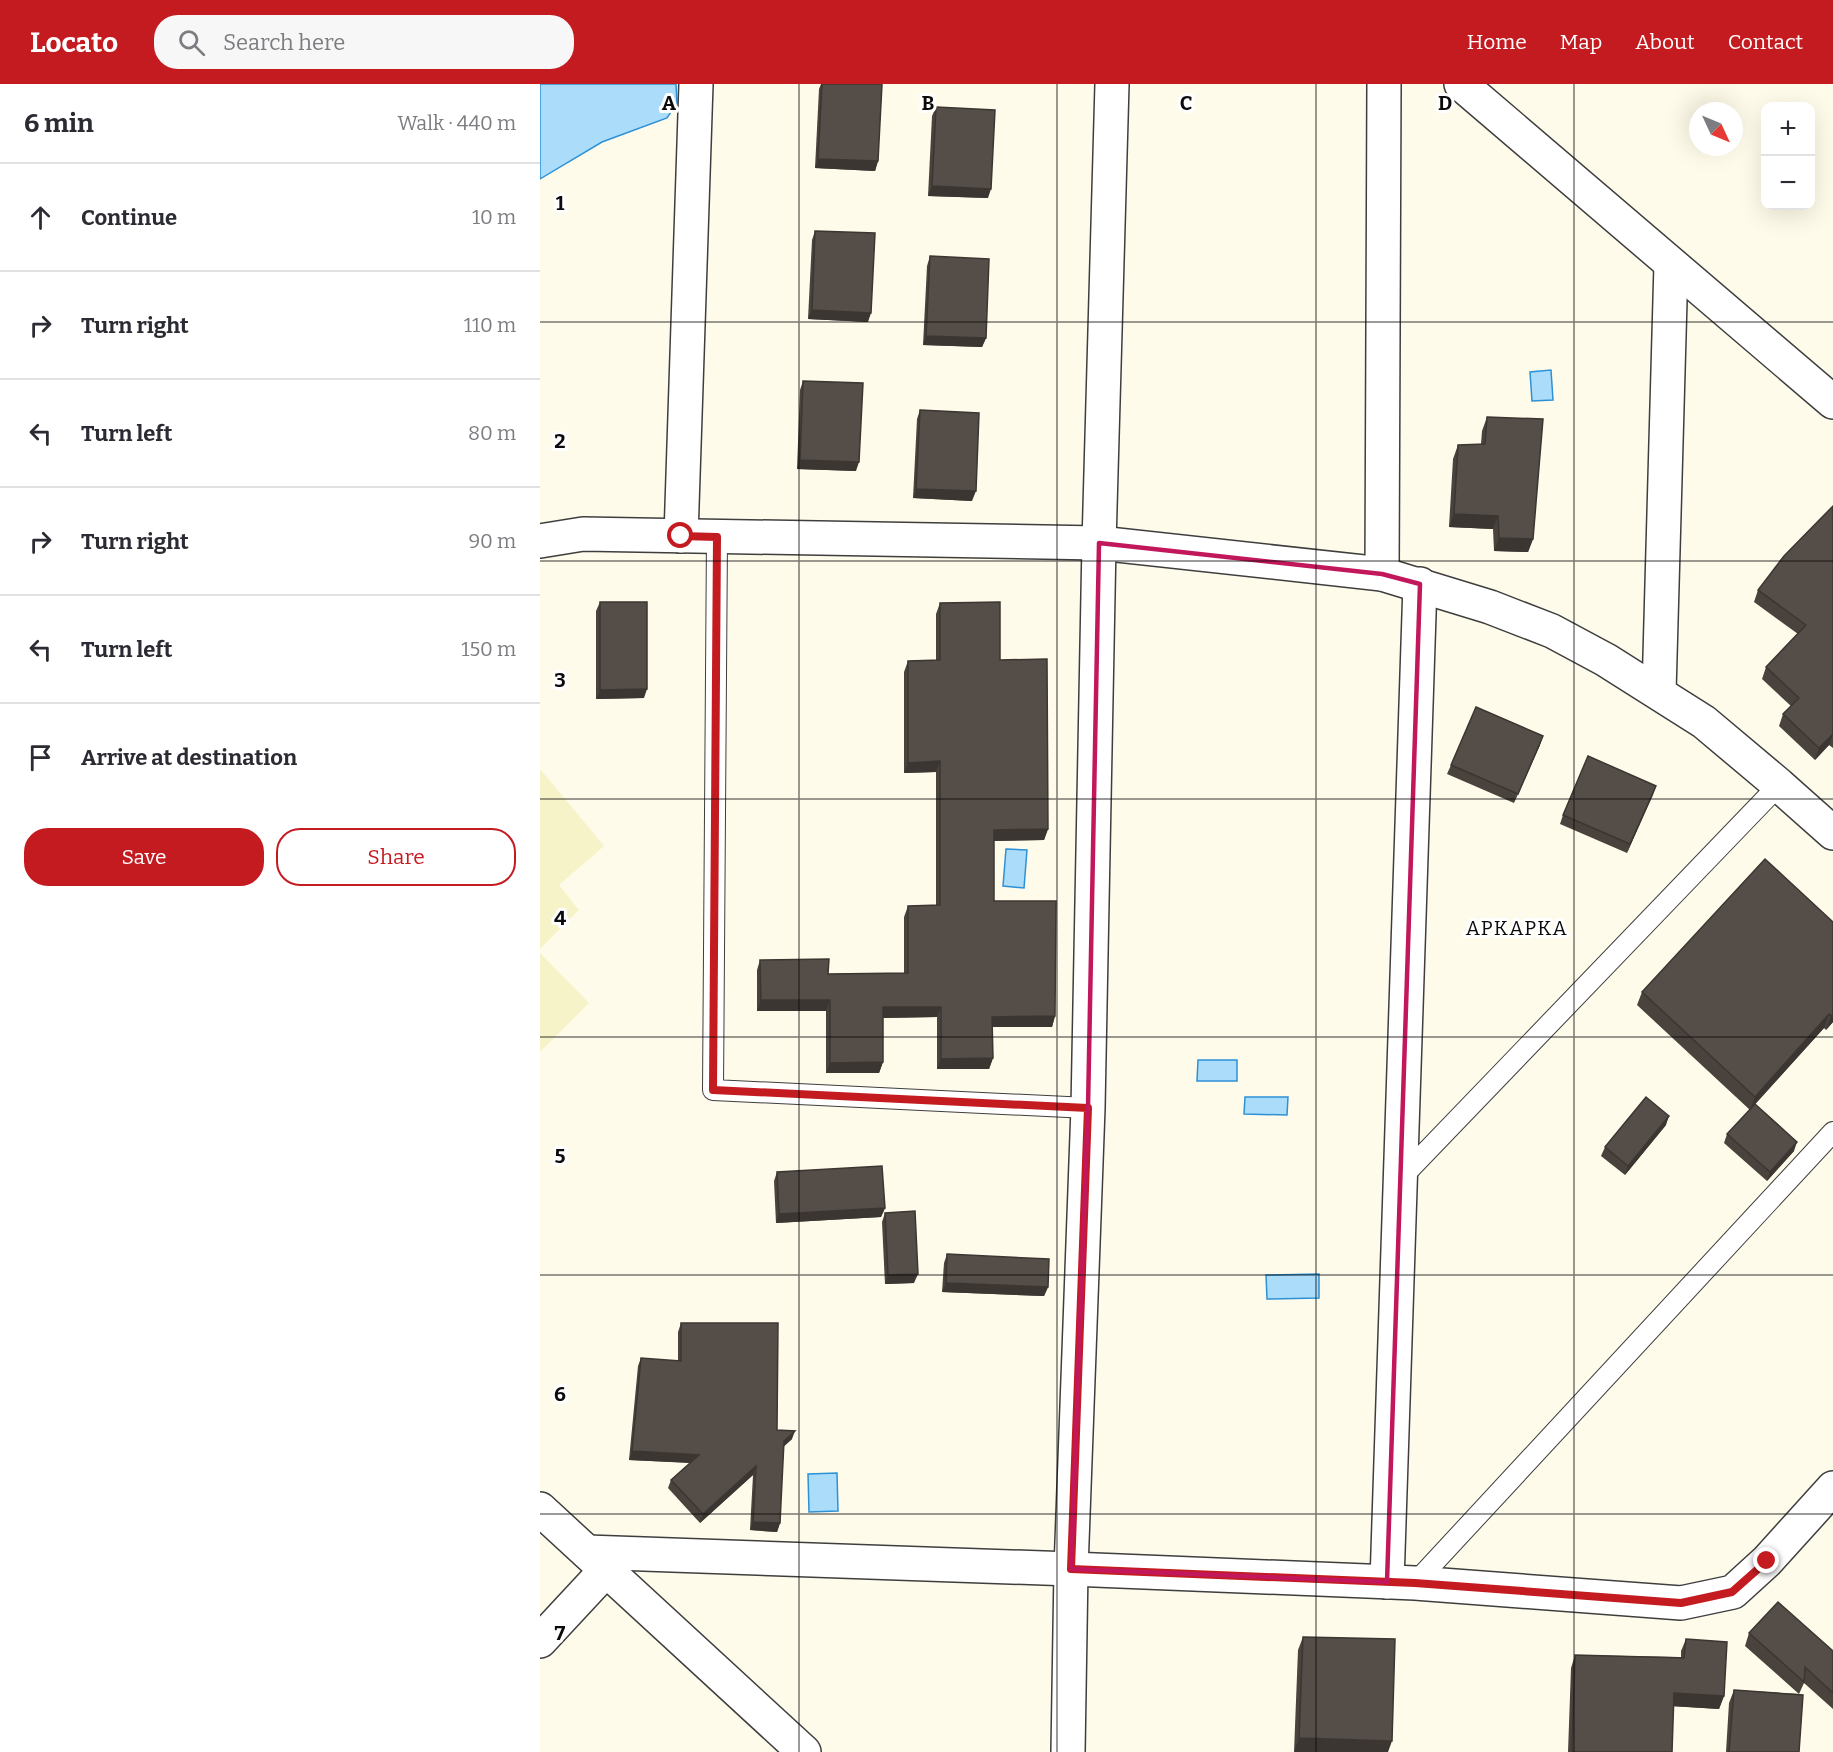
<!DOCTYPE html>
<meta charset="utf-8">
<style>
:root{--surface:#fff;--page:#f7f7f7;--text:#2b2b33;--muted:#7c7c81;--line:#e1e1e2;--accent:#c41b21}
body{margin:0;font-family:Bitter,serif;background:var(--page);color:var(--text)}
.controls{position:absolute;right:18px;top:18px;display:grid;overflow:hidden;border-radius:12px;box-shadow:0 6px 24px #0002}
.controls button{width:54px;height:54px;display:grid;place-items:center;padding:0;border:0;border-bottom:2px solid var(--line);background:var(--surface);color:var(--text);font:30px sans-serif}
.compass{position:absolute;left:1149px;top:18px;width:54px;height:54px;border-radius:50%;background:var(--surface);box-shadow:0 6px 24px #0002;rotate:134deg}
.stop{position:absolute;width:18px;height:18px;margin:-14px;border:4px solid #c41b21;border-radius:50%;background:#fff}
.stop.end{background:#c41b21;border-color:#fff;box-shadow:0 2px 6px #0008}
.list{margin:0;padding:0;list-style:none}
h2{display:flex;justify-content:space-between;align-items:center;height:78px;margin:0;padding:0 24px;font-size:26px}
h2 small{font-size:20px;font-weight:400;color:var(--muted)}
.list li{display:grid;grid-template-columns:39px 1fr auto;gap:18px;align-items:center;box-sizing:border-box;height:108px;padding:0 24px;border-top:2px solid var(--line)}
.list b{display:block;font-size:22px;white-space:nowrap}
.list em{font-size:20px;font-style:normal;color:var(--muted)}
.actions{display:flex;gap:12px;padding:18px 24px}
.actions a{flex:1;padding:14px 0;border:2px solid var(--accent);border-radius:24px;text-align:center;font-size:21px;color:var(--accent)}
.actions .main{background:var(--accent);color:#fff}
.icon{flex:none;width:33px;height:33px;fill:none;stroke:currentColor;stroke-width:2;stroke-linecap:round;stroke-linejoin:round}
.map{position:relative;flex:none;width:1293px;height:1668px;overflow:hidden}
header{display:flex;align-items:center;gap:36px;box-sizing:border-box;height:84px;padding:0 30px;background:var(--accent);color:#fff}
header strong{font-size:28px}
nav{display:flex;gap:33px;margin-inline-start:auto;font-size:21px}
.search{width:420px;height:54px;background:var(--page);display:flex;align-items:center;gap:15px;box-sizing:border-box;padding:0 21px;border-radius:24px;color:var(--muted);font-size:22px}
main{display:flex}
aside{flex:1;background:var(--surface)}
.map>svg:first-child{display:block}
.farmland{fill:#f7f3c8}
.water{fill:#abdcfa;stroke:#2d91d6;stroke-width:1.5}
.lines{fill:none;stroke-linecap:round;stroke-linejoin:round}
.lane-casing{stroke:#3e3e3e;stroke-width:22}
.street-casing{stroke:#3e3e3e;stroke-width:36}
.lane{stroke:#fff;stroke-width:20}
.street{stroke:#fff;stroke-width:33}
.wall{fill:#49423d}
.shaded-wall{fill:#3c3632}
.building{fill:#554d47;stroke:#3c3632;stroke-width:1.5}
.route{stroke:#c41b21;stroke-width:8}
.marked{fill:none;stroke:#c2185b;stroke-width:4.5;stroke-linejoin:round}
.grid{fill:none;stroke:#0b0b0b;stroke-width:1.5;stroke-opacity:0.55}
.labels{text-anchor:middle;stroke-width:6;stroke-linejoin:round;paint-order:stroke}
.neighbourhood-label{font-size:20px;letter-spacing:1.5px;fill:#0b0b0b;stroke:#fff}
.grid-label{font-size:20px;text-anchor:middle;font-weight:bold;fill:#0b0b0b;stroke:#fff;stroke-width:6;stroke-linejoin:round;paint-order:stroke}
</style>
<header>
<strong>Locato</strong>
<div class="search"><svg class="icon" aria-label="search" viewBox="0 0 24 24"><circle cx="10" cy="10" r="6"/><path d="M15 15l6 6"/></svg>Search here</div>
<nav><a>Home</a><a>Map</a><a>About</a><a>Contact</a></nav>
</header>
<main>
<aside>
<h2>6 min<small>Walk · 440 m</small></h2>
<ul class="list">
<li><svg class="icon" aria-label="ahead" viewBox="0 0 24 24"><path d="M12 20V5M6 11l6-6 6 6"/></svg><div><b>Continue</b></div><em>10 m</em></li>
<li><svg class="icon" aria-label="right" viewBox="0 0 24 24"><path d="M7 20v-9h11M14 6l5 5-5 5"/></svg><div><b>Turn right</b></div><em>110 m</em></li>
<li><svg class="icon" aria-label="left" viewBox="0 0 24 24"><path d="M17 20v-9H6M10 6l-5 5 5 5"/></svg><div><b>Turn left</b></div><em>80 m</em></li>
<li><svg class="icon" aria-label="right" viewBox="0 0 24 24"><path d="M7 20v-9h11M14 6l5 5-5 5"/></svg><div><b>Turn right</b></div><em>90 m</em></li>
<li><svg class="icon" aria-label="left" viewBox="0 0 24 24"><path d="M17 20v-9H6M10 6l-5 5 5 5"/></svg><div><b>Turn left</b></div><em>150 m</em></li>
<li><svg class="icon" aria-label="arrive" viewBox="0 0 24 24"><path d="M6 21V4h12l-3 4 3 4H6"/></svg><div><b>Arrive at destination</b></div></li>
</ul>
<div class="actions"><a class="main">Save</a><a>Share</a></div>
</aside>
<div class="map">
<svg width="1293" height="1668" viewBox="0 0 1293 1668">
<rect width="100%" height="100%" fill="#fffbea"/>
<g class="farmland">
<path d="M 0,685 L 64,762 L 19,801 L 39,826 L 0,865 Z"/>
<path d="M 0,869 L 49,919 L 0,968 Z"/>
</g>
<g class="water">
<path d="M 0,0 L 136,0 L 137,19 L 127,34 L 62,58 L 0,95 Z"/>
<path d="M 1011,286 L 1013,316 L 992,317 L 990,288 Z"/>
<path d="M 466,765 L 487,766 L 484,804 L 463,802 Z"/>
<path d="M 658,976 L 697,976 L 697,997 L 657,997 Z"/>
<path d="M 705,1013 L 748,1013 L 747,1031 L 704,1030 Z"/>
<path d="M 779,1190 L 779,1214 L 727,1215 L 726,1191 Z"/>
<path d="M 297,1389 L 298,1427 L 269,1428 L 268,1390 Z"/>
</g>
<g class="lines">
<defs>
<g id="lane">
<path d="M 177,453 L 173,1006 L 548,1024"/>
<path d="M 861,1094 L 1239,701"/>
<path d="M 875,1499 L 1293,1048"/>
</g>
<g id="street">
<path d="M 921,0 L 1293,318"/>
<path d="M 141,452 L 156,0"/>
<path d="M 0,457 L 43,450 L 559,459 L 842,490 L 950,523 L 1012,547 L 1066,576 L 1164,638 L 1239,701 L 1293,749"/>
<path d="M 842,490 L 844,0"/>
<path d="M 1119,608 L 1131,180"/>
<path d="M 0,1425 L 264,1668"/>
<path d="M 47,1468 L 531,1485 L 875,1499 L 1141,1519 L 1193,1508 L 1227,1477 L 1293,1404"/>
<path d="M 847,1498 L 880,500"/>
<path d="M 0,1557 L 66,1486"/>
<path d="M 528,1668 L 531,1485 L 548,1024 L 559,459 L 572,0"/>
</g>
</defs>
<use href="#lane" class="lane-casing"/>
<use href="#street" class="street-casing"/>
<use href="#lane" class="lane"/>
<use href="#street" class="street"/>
</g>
<g class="wall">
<path d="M 281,0 L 342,0 L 338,77 L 335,87 L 275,84 L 279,5 Z"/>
<path d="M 396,23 L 448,114 L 388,112 L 392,32 Z"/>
<path d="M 275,147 L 328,238 L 268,235 L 272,156 Z"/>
<path d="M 390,172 L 446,254 L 442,263 L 383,261 L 387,182 Z"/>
<path d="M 263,297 L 316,387 L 257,385 L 260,306 Z"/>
<path d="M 380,326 L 432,417 L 373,414 L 377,335 Z"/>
<path d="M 947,333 L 993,455 L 988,468 L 954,467 L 953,445 L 909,443 L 913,375 L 918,361 L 941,360 L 942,347 Z"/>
<path d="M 1293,422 L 1293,664 L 1289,661 L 1275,676 L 1239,642 L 1243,630 L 1251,622 L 1222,595 L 1226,583 L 1258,550 L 1214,518 L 1218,506 Z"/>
<path d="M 60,518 L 104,614 L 56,615 L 56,527 Z"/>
<path d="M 400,519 L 460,576 L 508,745 L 504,756 L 454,757 L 454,817 L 515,932 L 512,943 L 453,943 L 453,974 L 449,985 L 397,985 L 397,933 L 343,934 L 343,978 L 339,989 L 286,989 L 286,927 L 217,927 L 217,886 L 220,876 L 288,890 L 364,889 L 364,833 L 368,822 L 396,821 L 396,688 L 364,689 L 364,588 L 368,577 L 396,576 L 396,530 Z"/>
<path d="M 1000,661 L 974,719 L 907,690 L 911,681 Z"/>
<path d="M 1116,702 L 1087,769 L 1020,740 L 1023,731 Z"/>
<path d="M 1293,838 L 1293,938 L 1286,946 L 1284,944 L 1215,1020 L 1254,1067 L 1227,1097 L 1184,1059 L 1187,1050 L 1210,1026 L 1097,921 L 1102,908 Z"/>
<path d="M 1126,1041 L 1085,1091 L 1061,1072 L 1065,1063 Z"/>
<path d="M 237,1088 L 345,1124 L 341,1133 L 236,1139 L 234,1097 Z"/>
<path d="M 345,1129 L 374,1199 L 345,1200 L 342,1138 Z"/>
<path d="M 407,1170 L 508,1203 L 504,1212 L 402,1208 L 404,1179 Z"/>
<path d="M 141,1239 L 237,1346 L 252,1355 L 243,1363 L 240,1439 L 237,1448 L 210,1446 L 213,1391 L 160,1439 L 128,1404 L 131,1396 L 150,1379 L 89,1376 L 98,1282 L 101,1274 L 138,1277 L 138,1248 Z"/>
<path d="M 1209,1549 L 1293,1567 L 1293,1625 L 1264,1599 L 1259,1610 L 1259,1668 L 1186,1668 L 1189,1619 L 1194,1606 L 1259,1610 L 1205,1562 Z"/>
<path d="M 763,1553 L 855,1555 L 754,1668 L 758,1566 Z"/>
<path d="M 1146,1555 L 1184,1612 L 1179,1625 L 1133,1622 L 1132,1668 L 1028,1668 L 1031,1584 L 1035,1571 L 1141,1573 L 1141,1567 Z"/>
</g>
<g class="shaded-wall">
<path d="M 278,75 L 338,77 L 335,87 L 275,84 Z"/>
<path d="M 392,102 L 451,105 L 448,114 L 388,112 Z"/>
<path d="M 272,226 L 331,229 L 328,238 L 268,235 Z"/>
<path d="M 386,252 L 446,254 L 442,263 L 383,261 Z"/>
<path d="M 260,376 L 319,378 L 316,387 L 257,385 Z"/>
<path d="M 376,405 L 436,407 L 432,417 L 373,414 Z"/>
<path d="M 914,430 L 958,432 L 953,445 L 909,443 Z"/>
<path d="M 959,454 L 993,455 L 988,468 L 954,467 Z"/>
<path d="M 107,605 L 104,614 L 56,615 L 60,606 Z"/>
<path d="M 1293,650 L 1289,661 L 1275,676 L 1279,664 Z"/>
<path d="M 1003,652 L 1000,661 L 974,719 L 978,710 Z"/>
<path d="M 400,677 L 396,688 L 364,689 L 368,679 Z"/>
<path d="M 1116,702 L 1113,711 L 1087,769 L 1090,760 Z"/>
<path d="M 508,745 L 504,756 L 450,757 L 454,746 Z"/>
<path d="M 221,916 L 290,916 L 286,927 L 217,927 Z"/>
<path d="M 343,923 L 401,923 L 397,933 L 339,934 Z"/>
<path d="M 1289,930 L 1284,944 L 1210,1026 L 1215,1013 Z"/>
<path d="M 1293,930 L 1293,938 L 1286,946 L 1291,932 Z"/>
<path d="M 515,932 L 512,943 L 449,943 L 452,933 Z"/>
<path d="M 453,974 L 449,985 L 397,985 L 401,975 Z"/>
<path d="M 343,978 L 339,989 L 286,989 L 290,979 Z"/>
<path d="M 1129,1032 L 1126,1041 L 1085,1091 L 1088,1082 Z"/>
<path d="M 1257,1058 L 1254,1067 L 1227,1097 L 1230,1088 Z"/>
<path d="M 345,1124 L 341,1133 L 236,1139 L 239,1130 Z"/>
<path d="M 378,1190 L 374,1199 L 345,1200 L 348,1191 Z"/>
<path d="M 406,1199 L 508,1203 L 504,1212 L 402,1208 Z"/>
<path d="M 255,1347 L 252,1355 L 241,1365 L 244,1357 Z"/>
<path d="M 92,1367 L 159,1371 L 156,1379 L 89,1376 Z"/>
<path d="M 216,1382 L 213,1391 L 160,1439 L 163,1430 Z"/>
<path d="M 213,1438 L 240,1439 L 237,1448 L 210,1446 Z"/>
<path d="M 1134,1609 L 1184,1612 L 1179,1625 L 1129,1622 Z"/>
<path d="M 759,1654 L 852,1657 L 848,1668 L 754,1668 Z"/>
</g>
<g class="building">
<path d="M 282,0 L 342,0 L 338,77 L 278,75 Z"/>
<path d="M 396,23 L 455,26 L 451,105 L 392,102 Z"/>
<path d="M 275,147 L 335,149 L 331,229 L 272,226 Z"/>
<path d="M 390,172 L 449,175 L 446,254 L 386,252 Z"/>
<path d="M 263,297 L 323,299 L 319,378 L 260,376 Z"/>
<path d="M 380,326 L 439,329 L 436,407 L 376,405 Z"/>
<path d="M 947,333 L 1003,335 L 993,455 L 959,454 L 958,432 L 914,430 L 918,361 L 945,360 Z"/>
<path d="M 1293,422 L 1293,650 L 1279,664 L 1243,630 L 1259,614 L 1226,583 L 1266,541 L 1218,506 L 1244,472 Z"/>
<path d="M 60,518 L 107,518 L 107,605 L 60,606 Z"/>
<path d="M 460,518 L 460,576 L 507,575 L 508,745 L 454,746 L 454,817 L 516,817 L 515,932 L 452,933 L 453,974 L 401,975 L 401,923 L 343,923 L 343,978 L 290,979 L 290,916 L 221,916 L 220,876 L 289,875 L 288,890 L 368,889 L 368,822 L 400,821 L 400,677 L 368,679 L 368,577 L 400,576 L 400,519 Z"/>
<path d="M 936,623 L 1003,652 L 978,710 L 911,681 Z"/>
<path d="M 1048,672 L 1116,702 L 1090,760 L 1023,731 Z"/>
<path d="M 1225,775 L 1293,838 L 1293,930 L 1291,932 L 1289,930 L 1215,1013 L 1102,908 Z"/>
<path d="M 1106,1013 L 1129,1032 L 1088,1082 L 1065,1063 Z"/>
<path d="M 1215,1020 L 1257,1058 L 1230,1088 L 1187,1050 Z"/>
<path d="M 342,1082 L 345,1124 L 239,1130 L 237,1088 Z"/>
<path d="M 375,1127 L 378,1190 L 348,1191 L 345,1129 Z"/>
<path d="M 407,1170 L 509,1175 L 508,1203 L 406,1199 Z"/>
<path d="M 141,1239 L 238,1239 L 237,1346 L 255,1347 L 244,1357 L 240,1439 L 213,1438 L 216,1382 L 163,1430 L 131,1396 L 159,1371 L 92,1367 L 101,1274 L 141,1277 Z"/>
<path d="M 1238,1518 L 1293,1567 L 1293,1609 L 1265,1583 L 1264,1598 L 1209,1549 Z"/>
<path d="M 763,1553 L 855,1555 L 852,1657 L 759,1654 Z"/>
<path d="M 1146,1555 L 1187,1558 L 1184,1612 L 1134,1609 L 1132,1668 L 1032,1668 L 1035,1571 L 1144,1574 Z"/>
<path d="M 1194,1606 L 1263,1611 L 1259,1668 L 1189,1668 Z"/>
</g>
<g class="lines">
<path class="route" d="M 141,452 L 177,453 L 173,1006 L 548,1024 L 531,1485 L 875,1499 L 1141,1519 L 1192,1508 L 1227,1477"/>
</g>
<path class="marked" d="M 559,459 L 842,490 L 880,500 L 847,1498 L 531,1485 L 548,1024 Z"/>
<path class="grid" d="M 259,0 L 259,1668M 517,0 L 517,1668M 776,0 L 776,1668M 1034,0 L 1034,1668M 0,238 L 1293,238M 0,477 L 1293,477M 0,715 L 1293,715M 0,953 L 1293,953M 0,1191 L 1293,1191M 0,1430 L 1293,1430"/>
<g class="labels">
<g class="neighbourhood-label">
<text x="977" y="851">APKAPKA</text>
</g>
</g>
<g class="grid-label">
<text x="129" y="26">A</text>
<text x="388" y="26">B</text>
<text x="646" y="26">C</text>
<text x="905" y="26">D</text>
<text x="20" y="126">1</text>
<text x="20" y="364">2</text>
<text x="20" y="603">3</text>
<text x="20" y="841">4</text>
<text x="20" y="1079">5</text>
<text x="20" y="1317">6</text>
<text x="20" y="1556">7</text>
</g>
</svg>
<div class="controls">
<button>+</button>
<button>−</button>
</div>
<svg class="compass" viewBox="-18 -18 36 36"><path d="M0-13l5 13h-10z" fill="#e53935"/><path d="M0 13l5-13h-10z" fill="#7c7c81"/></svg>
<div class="stop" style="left:141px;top:452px"></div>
<div class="stop end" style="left:1227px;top:1477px"></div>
</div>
</main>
